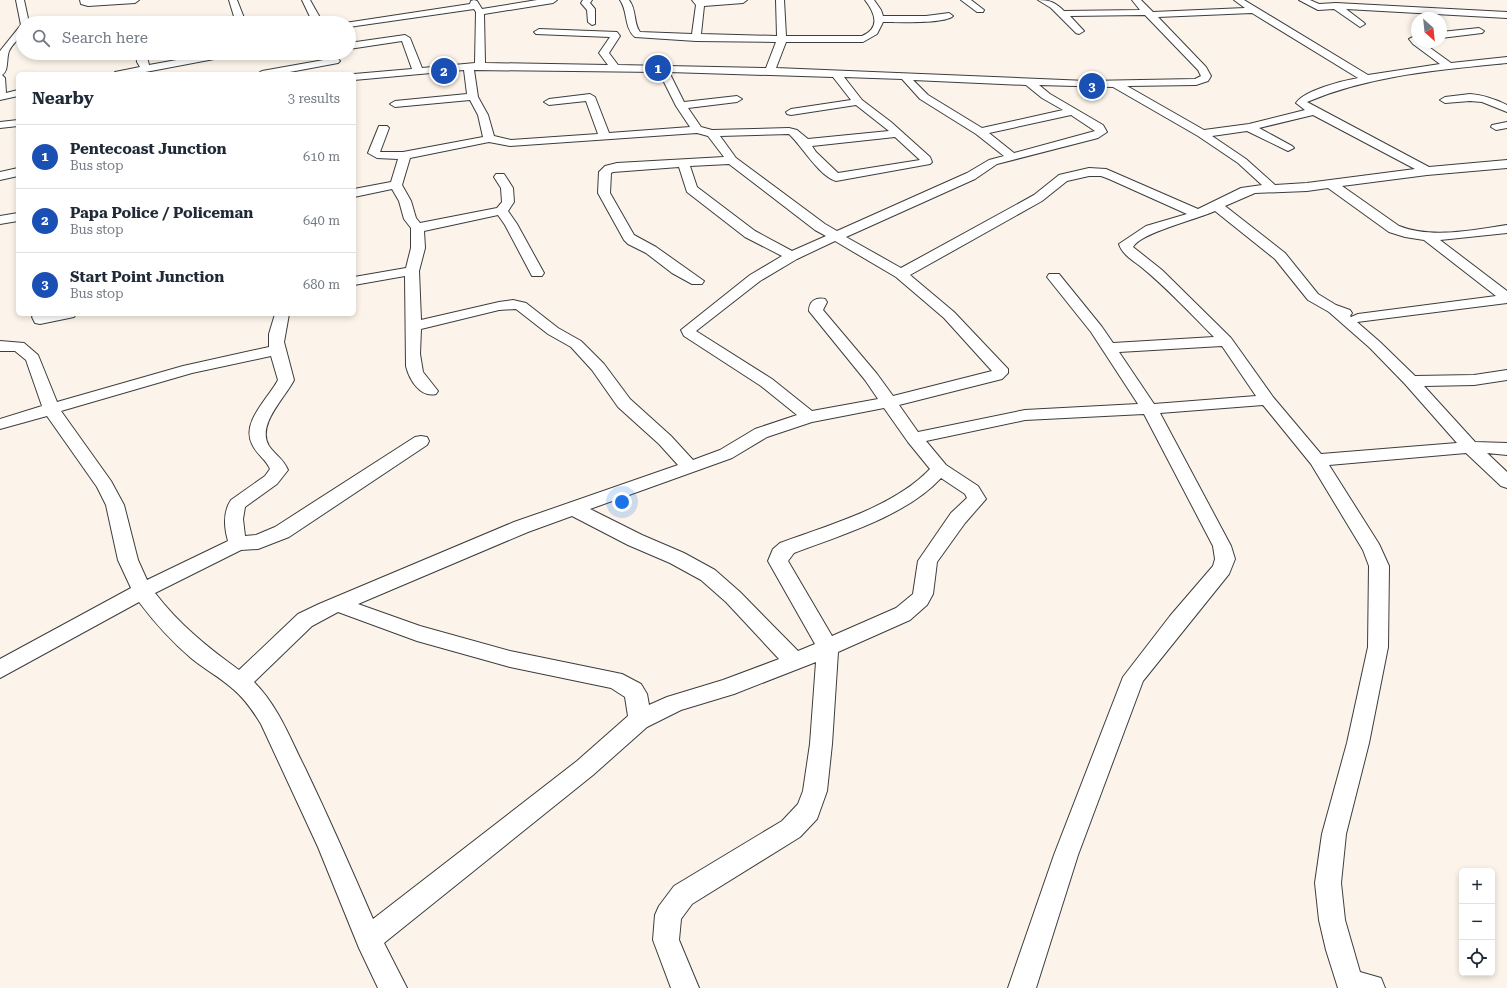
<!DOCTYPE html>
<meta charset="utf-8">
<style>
:root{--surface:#fff;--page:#f6f6f7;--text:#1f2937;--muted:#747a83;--line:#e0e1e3;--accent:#2563eb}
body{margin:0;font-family:"Roboto Serif",serif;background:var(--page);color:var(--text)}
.controls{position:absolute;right:12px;bottom:12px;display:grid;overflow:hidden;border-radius:6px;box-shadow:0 2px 6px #0003}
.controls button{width:36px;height:36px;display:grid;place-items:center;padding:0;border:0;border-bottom:1px solid var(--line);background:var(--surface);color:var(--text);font:20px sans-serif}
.compass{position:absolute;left:1411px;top:12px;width:36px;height:36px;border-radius:50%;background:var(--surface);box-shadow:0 2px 6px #0003;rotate:153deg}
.you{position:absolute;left:622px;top:502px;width:14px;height:14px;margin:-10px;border:3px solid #fff;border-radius:50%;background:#1a73e8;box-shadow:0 0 0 6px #1a73e833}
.badge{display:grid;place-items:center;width:26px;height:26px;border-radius:50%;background:var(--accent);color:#fff;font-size:13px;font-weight:700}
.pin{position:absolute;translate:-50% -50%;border:2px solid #fff;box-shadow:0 1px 4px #0006}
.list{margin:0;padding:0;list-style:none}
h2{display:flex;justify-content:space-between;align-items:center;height:52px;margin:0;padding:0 16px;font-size:17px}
h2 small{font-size:13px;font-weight:400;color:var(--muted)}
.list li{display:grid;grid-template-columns:26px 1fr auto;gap:12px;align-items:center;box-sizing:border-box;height:64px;padding:0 16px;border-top:1px solid var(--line)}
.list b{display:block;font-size:15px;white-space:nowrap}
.list p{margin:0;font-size:13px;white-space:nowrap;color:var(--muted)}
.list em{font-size:13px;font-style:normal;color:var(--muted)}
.icon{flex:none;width:22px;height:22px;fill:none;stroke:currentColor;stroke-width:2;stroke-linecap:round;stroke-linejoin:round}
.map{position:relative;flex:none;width:1507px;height:988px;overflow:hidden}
.search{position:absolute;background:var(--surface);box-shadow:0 2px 6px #0003;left:16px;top:16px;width:340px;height:44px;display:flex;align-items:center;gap:10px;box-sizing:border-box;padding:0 14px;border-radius:22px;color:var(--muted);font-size:15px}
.panel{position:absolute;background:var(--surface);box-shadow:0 2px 6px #0003;left:16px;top:72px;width:340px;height:244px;border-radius:6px}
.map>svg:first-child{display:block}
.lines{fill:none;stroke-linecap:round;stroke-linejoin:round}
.minor-casing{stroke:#3d3d3d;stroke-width:2}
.minor{fill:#fff;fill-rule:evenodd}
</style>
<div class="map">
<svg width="1507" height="988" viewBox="0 0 1507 988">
<rect width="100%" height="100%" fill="#fcf4ea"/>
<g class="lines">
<defs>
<g id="minor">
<path d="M 16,0 L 24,0 L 29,23 L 23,23 C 23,40 16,38 9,51 C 6,59 9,71 2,75 L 5,78 L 6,93 L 18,90 L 18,96 L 0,100 L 0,51 L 21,25 Z"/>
<path d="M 80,0 L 139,0 L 135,3 L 88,6 L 81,4 Z"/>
<path d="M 229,0 L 237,0 L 246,23 L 236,23 Z"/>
<path d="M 302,0 L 310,0 L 323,23 L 313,23 Z"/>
<path d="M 474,0 L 477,1 L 482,9 L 537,0 L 557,0 L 553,3 L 484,14 L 485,63 L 608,65 L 599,53 L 610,37 L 536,34 L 534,32 L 539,29 L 617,32 L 620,36 L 609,53 L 618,65 L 766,68 L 776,42 L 696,41 L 635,37 C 624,28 628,11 620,0 L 629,0 C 637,10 633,23 640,32 L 692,34 L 696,5 L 692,0 L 747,0 L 743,3 L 704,6 L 701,34 L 777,36 L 776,0 L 784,0 L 786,36 L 862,36 C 881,28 875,13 865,0 L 874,0 L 881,10 L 883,16 L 926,16 L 949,13 L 953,16 C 945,24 897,22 883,22 L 877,34 L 863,42 L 786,42 L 776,68 L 1087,81 L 1195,79 L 1201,76 L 1198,70 L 1145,15 L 1070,16 L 1084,31 L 1079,34 L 1076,33 L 1051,8 L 1038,0 C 1050,0 1056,3 1064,11 L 1140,10 L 1132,0 L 1141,0 L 1153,12 L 1245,8 L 1234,0 L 1244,0 L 1368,75 L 1440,64 L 1413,44 L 1409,39 L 1417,35 L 1417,42 L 1422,42 L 1451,63 L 1507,57 L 1507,63 C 1438,70 1371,75 1307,102 L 1429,167 L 1507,160 L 1507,168 L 1427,175 L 1342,186 L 1399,226 C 1432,239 1473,230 1507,225 L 1507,233 L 1440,240 L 1507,291 L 1507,303 L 1357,322 L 1380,342 L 1415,376 L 1474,375 L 1507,370 L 1507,380 L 1474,385 L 1424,386 L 1475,442 L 1507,443 L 1507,455 L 1487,453 L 1507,472 L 1507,488 L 1501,486 L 1466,453 L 1329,465 L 1379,544 L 1389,566 L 1388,647 L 1369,743 L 1346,834 L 1341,883 L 1345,920 L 1360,972 L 1381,978 L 1385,988 L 1338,988 L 1326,950 L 1319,920 L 1315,883 L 1322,834 L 1347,743 L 1368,647 L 1369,566 L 1363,550 L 1311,464 L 1263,405 L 1160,413 L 1231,546 L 1235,559 L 1229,574 L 1143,681 L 1078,855 L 1036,988 L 1008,988 L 1054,855 L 1123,677 L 1170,616 L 1213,566 L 1215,559 L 1213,546 L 1144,414 L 1025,420 L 926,441 L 946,465 L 978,486 L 986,499 L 965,523 L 937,562 L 933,594 L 927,605 L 910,620 L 838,652 L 832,744 L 827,791 L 817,819 L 800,837 L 692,904 L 681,919 L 679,940 L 699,988 L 671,988 L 653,940 L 655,915 L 659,906 L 674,886 L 782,821 L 798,804 L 803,791 L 810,744 L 816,662 L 734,694 L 681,710 L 647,727 L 593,775 L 384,943 L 407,988 L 378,988 L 359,948 L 318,847 L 261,724 C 253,711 245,699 233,689 C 220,677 204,669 191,658 C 171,641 155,623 139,602 L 0,678 L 0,659 L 131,588 L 118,560 L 106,505 L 97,487 L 47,416 L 0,429 L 0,419 L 42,406 L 26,360 L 15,351 L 0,351 L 0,341 L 24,343 L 38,355 L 57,402 L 183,366 L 269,347 L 269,334 L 275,314 L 289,314 L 284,342 L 294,380 C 285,398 256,425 269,446 C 275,455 283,458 288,470 L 277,484 L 245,507 L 243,519 L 245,536 L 256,535 L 275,527 L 415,437 L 421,436 L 427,437 L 429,441 L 427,445 L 289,537 L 258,549 L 241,550 L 155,593 C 179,624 207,647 239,670 L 298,614 L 319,604 L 514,522 L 678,465 L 659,444 L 618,407 L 592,370 L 571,347 L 548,334 L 516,309 L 499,310 L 421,329 L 420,354 L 423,372 L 438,391 L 436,394 C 420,398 409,379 406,366 L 405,276 L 354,285 L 354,277 L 406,268 L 411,248 L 411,228 L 404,219 L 399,201 L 392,189 L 354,197 L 354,189 L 391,182 L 398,159 L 377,158 L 368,153 L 379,126 L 387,126 L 389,128 L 380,152 L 403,152 L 483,137 L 478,115 L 470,100 L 395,107 L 390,104 L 395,101 L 467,94 L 464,70 L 354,80 L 354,74 L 412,69 L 402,41 L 349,49 L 349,43 L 405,35 L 410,38 L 422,68 L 475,63 L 476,12 L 474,9 L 349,27 L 349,23 L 345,23 L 470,4 L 471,1 ZM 1252,13 L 1358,78 C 1342,81 1305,90 1296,103 L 1305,110 L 1249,124 L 1204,130 L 1127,86 L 1196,85 L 1208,81 L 1211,76 L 1206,67 L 1158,17 ZM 474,70 L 659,72 L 676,106 L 690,127 L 609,133 L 595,97 L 590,94 L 549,99 L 544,102 L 549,105 L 586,101 L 598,134 L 511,140 L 494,136 L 488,115 L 478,97 ZM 669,72 L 833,77 L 851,100 L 791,109 L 786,112 L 787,114 L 791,115 L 856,105 L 889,131 L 808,139 L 797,130 L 789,128 L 712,130 L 701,127 L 688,108 L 737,102 L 742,99 L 737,96 L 684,102 ZM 844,77 L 902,79 L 920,99 L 976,134 L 1004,156 L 989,160 L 967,173 L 837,231 L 825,224 L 736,158 L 720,136 L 789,134 C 802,146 819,176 836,181 L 930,164 L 932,162 L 930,157 L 891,122 L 862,100 ZM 913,80 L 1026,85 L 1042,98 L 1063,110 L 982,128 L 928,95 ZM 1039,85 L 1113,87 L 1198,136 L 1238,163 L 1262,185 L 1241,188 L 1198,209 L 1106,169 L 1089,168 L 1063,174 L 1059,175 L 1034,195 L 901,268 L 846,237 L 975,179 L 997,164 L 1098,138 L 1107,132 L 1103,125 L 1050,94 ZM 1071,115 L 1095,131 L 1014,153 L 989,133 ZM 1313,115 L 1415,169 L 1307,183 L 1275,185 L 1246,159 L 1212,136 L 1247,131 L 1288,151 L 1294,148 L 1292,146 L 1259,128 ZM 697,133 L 708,136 L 724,157 L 617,163 L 605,166 L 599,172 L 598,193 L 624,240 L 628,244 L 646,253 L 672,273 L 692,284 L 702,284 L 704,281 L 656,247 L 634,235 L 610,193 L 611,173 L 613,172 L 679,167 L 687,192 L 745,237 L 782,256 L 750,275 L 681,330 L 684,336 L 761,386 L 797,415 L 755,429 L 720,450 L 693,460 L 671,436 L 630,399 L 604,364 L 581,341 L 558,328 L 526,303 L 513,300 L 499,302 L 421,320 L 419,271 L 425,248 L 424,231 L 498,215 L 505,225 L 532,276 L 542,276 L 544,273 L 517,224 L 508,211 L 514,202 L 513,188 L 504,174 L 496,174 L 494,177 L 501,188 L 502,202 L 497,208 L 420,223 L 416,218 L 411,201 L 402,185 L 410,158 L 489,142 L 510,146 ZM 895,137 L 920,160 L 838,173 L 816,152 L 812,146 ZM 729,164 L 815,230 L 826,236 L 792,251 L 755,231 L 697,187 L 690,166 ZM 1089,176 L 1101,176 L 1109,179 L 1187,214 L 1146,226 L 1119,244 C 1122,254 1132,260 1140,266 C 1166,287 1190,313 1214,337 L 1113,343 L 1102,327 L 1059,274 L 1049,274 L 1047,277 L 1091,332 L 1138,404 L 1025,410 L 918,432 L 899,405 L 1002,379 L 1008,373 L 1008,369 L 954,312 L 910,275 L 1042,201 L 1067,181 ZM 1328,188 L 1389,232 L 1405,237 L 1424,240 L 1496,296 L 1358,314 L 1351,317 L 1350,316 L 1352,313 L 1350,310 L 1336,305 L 1318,294 L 1285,253 L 1225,206 L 1255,193 L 1307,191 ZM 1215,211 L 1275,259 L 1308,300 L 1329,312 L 1370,348 L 1405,384 L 1457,443 L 1321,454 L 1273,397 L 1231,338 L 1162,270 L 1133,247 C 1140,233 1198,219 1215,211 ZM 835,241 L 896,277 L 944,318 L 992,371 L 893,396 L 877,374 L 823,310 L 827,302 L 825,299 C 816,297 809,301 809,311 L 865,380 L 878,399 L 812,411 L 772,379 L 696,331 L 760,281 L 797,259 ZM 1222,346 L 1256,396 L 1154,404 L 1119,352 ZM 271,356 L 278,380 C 268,399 241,422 252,444 C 256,454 266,459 270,469 L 265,476 L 231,500 C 223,512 224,527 228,541 L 147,580 L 138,560 L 124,505 L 111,481 L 61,411 L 192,373 ZM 884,408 L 908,442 L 930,469 C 894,507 829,525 780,543 L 773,549 L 768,561 L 815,644 L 798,651 L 740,592 L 715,570 L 684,553 L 642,535 L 590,509 L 732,458 L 767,437 L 812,422 ZM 941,478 L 965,494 L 967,498 L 951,513 L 918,561 L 913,594 L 896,608 L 832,636 L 788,561 L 794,553 C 841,535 906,516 941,478 ZM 572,516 L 628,545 L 670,563 L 701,580 L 726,602 L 779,659 L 723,680 L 667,697 L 649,705 L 647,694 L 641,684 L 622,674 L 510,651 L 420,626 L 358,604 L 528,532 ZM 338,612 L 417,641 L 510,667 L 611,688 L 625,697 L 628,716 L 577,761 L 373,919 C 351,868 329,818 305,768 C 290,738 278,706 254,682 L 312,626 Z"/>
<path d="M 583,0 L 592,0 L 590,3 L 595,9 L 595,24 L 592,25 L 588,22 L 587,10 L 581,3 Z"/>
<path d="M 961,0 L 971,0 L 984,10 L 983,12 L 977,12 Z"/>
<path d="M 1299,0 L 1310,0 L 1319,4 L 1336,3 L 1507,12 L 1507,18 L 1346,9 L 1363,22 L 1365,24 L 1360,27 L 1334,9 L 1318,10 Z"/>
<path d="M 1479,28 L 1484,31 L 1482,33 L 1441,38 L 1441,32 Z"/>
<path d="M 136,53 L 146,53 L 149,65 L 215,53 L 235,53 L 230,56 L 135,74 L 114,74 L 115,72 L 140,67 L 137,62 Z"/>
<path d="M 335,58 L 338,59 L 340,61 L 338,63 L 279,74 L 257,74 L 262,71 Z"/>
<path d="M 1470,94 C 1483,95 1495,99 1507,105 L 1507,112 L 1482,102 L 1470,101 L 1445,103 L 1440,100 L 1445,97 Z"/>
<path d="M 18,120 L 18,126 L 0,128 L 0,122 Z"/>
<path d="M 1507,122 L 1507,128 L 1496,130 L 1491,127 L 1492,125 Z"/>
<path d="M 18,168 L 18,176 L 0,180 L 0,172 Z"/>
<path d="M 18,213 L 18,221 L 0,224 L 0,216 Z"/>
<path d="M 34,314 L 76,314 L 74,317 L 40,324 L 35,323 L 32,317 Z"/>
</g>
</defs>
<use href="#minor" class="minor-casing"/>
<use href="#minor" class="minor"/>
</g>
</svg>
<div class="controls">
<button>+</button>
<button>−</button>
<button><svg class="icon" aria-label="locate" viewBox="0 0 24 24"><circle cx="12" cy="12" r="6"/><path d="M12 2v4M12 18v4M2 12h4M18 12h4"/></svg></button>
</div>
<svg class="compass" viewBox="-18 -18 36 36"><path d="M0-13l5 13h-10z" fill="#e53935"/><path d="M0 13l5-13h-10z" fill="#747a83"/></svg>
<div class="you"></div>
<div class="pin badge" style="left:658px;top:68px;background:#1a4fb4">1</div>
<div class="pin badge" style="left:444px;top:71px;background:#1a4fb4">2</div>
<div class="pin badge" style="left:1092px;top:86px;background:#1a4fb4">3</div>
<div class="search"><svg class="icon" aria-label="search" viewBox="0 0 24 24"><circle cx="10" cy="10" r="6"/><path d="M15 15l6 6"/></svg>Search here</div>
<section class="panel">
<h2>Nearby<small>3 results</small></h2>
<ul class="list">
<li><span class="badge" style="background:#1a4fb4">1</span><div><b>Pentecoast Junction</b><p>Bus stop</p></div><em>610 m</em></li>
<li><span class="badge" style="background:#1a4fb4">2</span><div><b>Papa Police / Policeman</b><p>Bus stop</p></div><em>640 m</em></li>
<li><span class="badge" style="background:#1a4fb4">3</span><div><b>Start Point Junction</b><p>Bus stop</p></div><em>680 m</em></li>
</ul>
</section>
</div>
